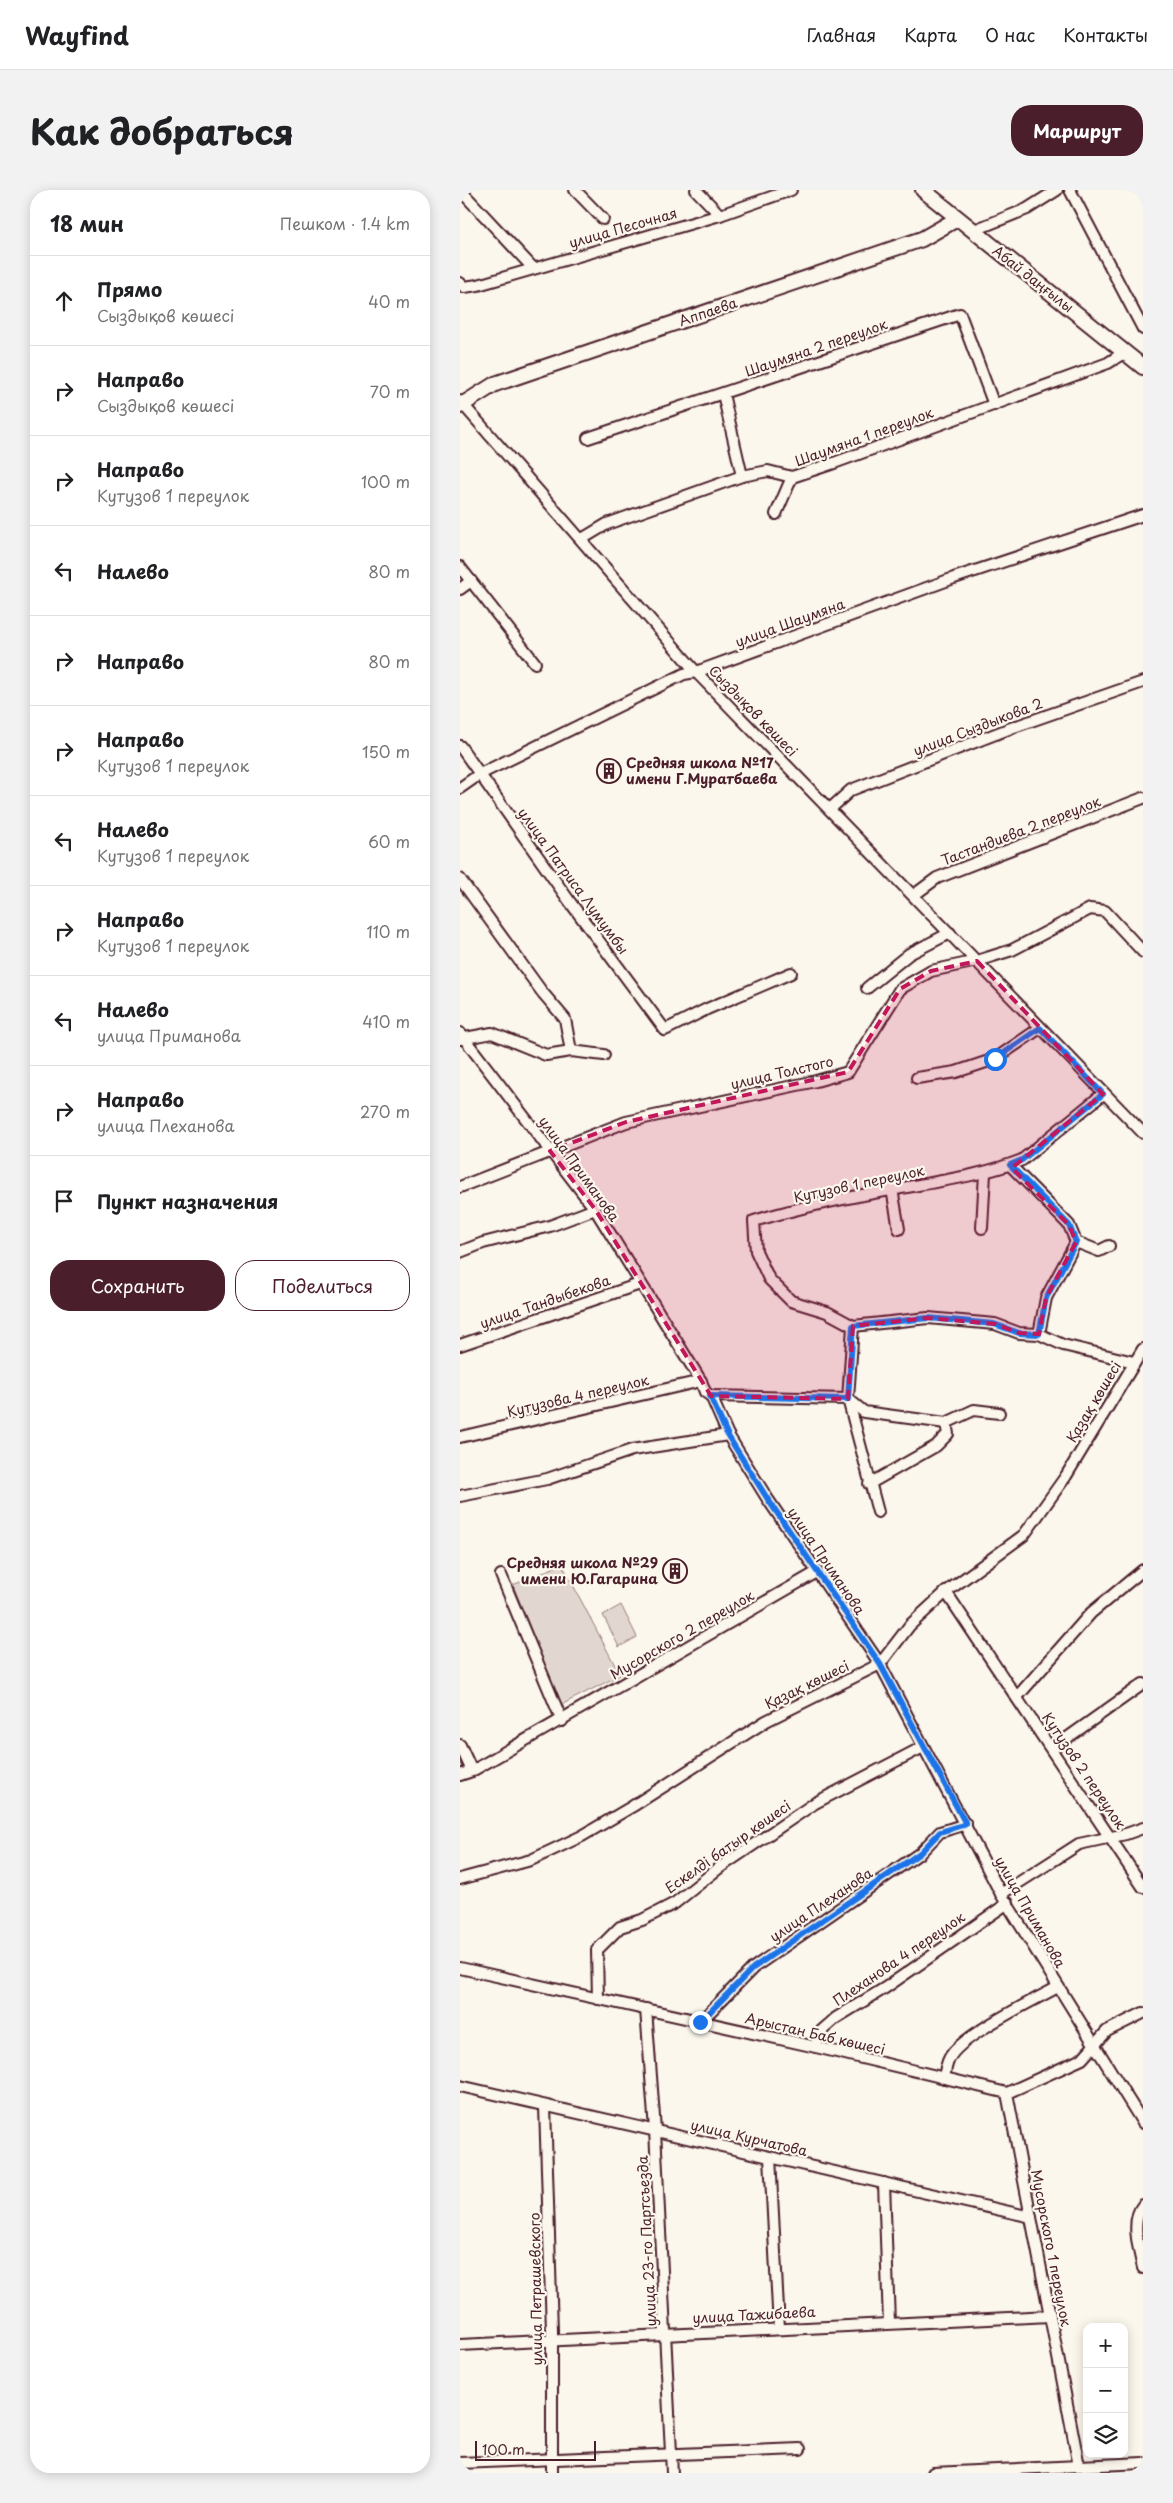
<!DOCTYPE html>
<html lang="ru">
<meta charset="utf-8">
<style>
:root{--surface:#fff;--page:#f2f2f2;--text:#202124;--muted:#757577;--line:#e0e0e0;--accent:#4a1f2b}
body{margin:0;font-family:"Playpen Sans",sans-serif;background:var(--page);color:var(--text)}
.controls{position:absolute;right:15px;bottom:15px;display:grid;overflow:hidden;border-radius:10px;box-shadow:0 2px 12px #0003}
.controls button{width:45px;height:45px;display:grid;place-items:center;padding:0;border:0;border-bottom:1px solid var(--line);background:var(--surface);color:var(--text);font:25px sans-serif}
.scale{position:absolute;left:15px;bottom:12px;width:121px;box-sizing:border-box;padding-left:5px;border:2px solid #4a1f2b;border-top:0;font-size:14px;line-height:18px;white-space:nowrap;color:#4a1f2b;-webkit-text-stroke:4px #fbf7ec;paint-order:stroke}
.stop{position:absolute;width:15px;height:15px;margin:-11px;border:4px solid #1a73e8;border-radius:50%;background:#fff}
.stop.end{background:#1a73e8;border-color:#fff;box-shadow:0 1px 5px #0008}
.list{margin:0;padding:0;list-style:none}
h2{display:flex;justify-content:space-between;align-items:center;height:65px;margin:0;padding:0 20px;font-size:21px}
h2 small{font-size:16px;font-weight:400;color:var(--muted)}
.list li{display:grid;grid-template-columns:32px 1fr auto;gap:15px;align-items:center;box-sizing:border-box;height:90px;padding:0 20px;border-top:1px solid var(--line)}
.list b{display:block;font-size:19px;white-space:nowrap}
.list p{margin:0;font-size:16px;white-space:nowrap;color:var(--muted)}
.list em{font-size:16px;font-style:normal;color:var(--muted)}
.actions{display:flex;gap:10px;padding:15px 20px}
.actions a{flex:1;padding:11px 0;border:1px solid var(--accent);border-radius:20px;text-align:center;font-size:18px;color:var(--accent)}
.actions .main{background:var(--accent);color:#fff}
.icon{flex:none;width:28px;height:28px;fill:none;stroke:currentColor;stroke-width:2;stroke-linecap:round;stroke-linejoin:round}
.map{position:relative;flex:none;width:683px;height:2283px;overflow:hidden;border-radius:20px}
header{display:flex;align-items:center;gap:30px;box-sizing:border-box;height:70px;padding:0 25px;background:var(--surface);border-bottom:1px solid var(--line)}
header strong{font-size:24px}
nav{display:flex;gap:28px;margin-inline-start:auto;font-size:18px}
.intro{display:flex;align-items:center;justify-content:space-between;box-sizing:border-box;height:120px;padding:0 30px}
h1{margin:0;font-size:35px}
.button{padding:12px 22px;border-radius:20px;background:var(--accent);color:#fff;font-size:18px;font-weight:700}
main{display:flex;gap:30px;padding:0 30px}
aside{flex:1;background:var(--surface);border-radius:20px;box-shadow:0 2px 12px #0003}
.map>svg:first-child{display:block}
.green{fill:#e2d7d0;stroke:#967b7e}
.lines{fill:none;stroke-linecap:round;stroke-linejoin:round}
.street-casing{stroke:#4a1f2b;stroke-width:14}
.secondary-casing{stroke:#4a1f2b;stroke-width:18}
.street{stroke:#fbf7ec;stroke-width:10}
.secondary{stroke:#fbf7ec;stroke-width:14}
.route{stroke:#1a73e8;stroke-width:6}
.marked{fill:#c2185b;fill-opacity:0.2;stroke:#c2185b;stroke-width:4;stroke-dasharray:10 6;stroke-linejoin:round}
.labels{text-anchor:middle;stroke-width:4.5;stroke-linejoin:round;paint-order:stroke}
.street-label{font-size:14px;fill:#4a1f2b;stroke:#fbf7ec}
.poi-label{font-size:14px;font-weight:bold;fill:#4a1f2b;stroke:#fbf7ec;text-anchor:start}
</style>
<header>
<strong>Wayfind</strong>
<nav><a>Главная</a><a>Карта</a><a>О нас</a><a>Контакты</a></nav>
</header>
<div class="intro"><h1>Как добраться</h1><a class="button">Маршрут</a></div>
<main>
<aside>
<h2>18 мин<small>Пешком · 1.4 km</small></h2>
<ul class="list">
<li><svg class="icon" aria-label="ahead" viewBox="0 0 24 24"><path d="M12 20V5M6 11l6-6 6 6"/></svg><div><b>Прямо</b><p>Сыздықов көшесі</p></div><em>40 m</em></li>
<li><svg class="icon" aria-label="right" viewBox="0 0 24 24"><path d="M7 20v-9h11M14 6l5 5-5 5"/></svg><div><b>Направо</b><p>Сыздықов көшесі</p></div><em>70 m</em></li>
<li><svg class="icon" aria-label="right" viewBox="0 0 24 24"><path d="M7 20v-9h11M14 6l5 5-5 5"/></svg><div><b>Направо</b><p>Кутузов 1 переулок</p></div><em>100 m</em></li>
<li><svg class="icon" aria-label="left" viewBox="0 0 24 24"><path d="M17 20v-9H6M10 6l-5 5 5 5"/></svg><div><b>Налево</b></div><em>80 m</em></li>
<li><svg class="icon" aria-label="right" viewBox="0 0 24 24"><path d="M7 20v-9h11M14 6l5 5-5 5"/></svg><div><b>Направо</b></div><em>80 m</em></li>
<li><svg class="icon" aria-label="right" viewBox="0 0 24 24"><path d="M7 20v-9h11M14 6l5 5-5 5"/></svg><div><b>Направо</b><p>Кутузов 1 переулок</p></div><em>150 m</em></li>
<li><svg class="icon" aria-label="left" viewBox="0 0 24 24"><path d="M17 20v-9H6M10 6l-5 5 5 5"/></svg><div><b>Налево</b><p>Кутузов 1 переулок</p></div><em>60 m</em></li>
<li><svg class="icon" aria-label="right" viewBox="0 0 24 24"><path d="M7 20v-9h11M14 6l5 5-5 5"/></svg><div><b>Направо</b><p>Кутузов 1 переулок</p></div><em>110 m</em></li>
<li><svg class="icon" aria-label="left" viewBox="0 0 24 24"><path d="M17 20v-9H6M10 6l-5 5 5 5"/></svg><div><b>Налево</b><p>улица Приманова</p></div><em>410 m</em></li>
<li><svg class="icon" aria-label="right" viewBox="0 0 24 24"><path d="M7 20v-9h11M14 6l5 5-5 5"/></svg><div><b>Направо</b><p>улица Плеханова</p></div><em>270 m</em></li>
<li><svg class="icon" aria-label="arrive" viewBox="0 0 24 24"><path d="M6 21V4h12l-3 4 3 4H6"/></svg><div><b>Пункт назначения</b></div></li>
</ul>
<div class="actions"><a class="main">Сохранить</a><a>Поделиться</a></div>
</aside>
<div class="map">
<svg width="683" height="2283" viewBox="0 0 683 2283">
<rect width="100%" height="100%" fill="#fbf7ec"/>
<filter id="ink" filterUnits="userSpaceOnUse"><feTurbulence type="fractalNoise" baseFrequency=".02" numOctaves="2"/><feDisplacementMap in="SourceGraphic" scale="10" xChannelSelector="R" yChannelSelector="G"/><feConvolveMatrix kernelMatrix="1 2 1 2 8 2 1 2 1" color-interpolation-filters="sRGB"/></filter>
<g filter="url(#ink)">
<g class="green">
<path d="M 102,1374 L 160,1485 L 101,1515 L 53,1395 Z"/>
<path d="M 161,1415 L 177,1447 L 159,1457 L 143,1425 Z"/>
</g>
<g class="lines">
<defs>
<g id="street">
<path d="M 115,0 L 143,29"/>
<path d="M 236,0 L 260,25"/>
<path d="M 610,0 L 683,139"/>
<path d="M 3,3 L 73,78"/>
<path d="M 512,41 L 567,19 L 597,0"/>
<path d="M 0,93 L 4,97 L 18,95 L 260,25 L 331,0"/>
<path d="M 263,204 L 282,286"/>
<path d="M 0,211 L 236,482 L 683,943"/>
<path d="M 128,248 L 500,124 L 534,215"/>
<path d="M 316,324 L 332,287"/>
<path d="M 122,349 L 147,334 L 282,286 L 308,281 L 332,287 L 374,273 L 648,173 L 665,162"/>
<path d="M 0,377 L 75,473"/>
<path d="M 0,399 L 11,391"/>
<path d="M 0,556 L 110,712 L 205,840 L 247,819 L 331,783"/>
<path d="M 0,598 L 20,584 L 224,484 L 236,482 L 494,388 L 683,325"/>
<path d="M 370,619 L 391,600 L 551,538 L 683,492"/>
<path d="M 0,689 L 82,802 L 105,829 L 111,861"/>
<path d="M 454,705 L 477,688 L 683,608"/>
<path d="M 407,798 L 449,764 L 490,743"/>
<path d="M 0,843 L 135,1019 L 241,1191 L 245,1202 L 251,1206 L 268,1245 L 307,1308 L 420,1474 L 541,1704 L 683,1933"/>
<path d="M 0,849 L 32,843 L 86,865 L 111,861 L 144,865"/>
<path d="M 457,888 L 496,882 L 535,869 L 580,838"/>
<path d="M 643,904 L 562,970 C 521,986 479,991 436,999 C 389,1007 340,1017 294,1031 L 296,1061 L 309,1089 L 331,1111 L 367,1122 L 393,1136 L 468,1128 L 535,1134 L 559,1143 L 579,1144 L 603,1155 L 674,1172"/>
<path d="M 550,975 L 609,1035 L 616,1052 L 639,1061 L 649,1056"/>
<path d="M 0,997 L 166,932 L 356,891 L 388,882 L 440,799 L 471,781 L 517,771 L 552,760 L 630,719 L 645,721 L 683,762"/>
<path d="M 432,999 L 439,1039"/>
<path d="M 522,1038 L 525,983"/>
<path d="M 0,1062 L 23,1053 L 90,1036 L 135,1019"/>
<path d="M 393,1136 L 388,1209 L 418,1322"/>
<path d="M 579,1144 L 586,1108 L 616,1052"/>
<path d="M 0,1155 L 180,1094"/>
<path d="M 251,1206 L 388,1209 L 404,1222 L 486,1233 L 514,1220 L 539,1223"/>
<path d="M 0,1247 L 241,1191"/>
<path d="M 409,1294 L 476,1256 L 488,1244 L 486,1233"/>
<path d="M 0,1306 L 87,1289 L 172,1260 L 268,1245"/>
<path d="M 41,1385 L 102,1531"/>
<path d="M 486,1402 L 683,1697"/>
<path d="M 557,1507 L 631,1423 L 683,1380"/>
<path d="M 0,1555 L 12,1581"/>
<path d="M 593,1558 L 683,1494"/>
<path d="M 0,1585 L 12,1581 L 357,1382"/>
<path d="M 0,1689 L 71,1670 L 122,1646 L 173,1616 L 306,1531 L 420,1474 L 450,1435 L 486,1402 L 564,1345 L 606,1286 L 683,1159"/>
<path d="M 541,1704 L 619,1654 L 666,1644 L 683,1638"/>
<path d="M 0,1778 L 356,1857 L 547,1903 L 622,1869 L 647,1841 L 683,1823"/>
<path d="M 138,1809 L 137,1760 L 160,1737 L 182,1730 L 215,1713 L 259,1678 L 355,1613 L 463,1557"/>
<path d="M 186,1819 L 195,1940 L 212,2283"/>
<path d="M 240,1832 L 293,1778 L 460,1663 L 480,1642 L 506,1634"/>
<path d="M 356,1857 L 359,1843 L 376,1828 L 425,1798 L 548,1713"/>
<path d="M 484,1888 C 485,1882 486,1875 489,1869 C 499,1846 573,1811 598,1797"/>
<path d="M 0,1896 L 571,2027"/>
<path d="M 547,1903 L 619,2276"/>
<path d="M 85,1916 L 92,2141 L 92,2283"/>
<path d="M 310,1967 L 319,2138"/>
<path d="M 424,1993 L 429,2133"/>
<path d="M 683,2015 C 670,2030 679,2060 683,2078"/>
<path d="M 0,2155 L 590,2126"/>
<path d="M 0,2273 L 340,2259"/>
<path d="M 473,2283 L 683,2273"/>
</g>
<g id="secondary">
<path d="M 463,0 L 683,177"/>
<path d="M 0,216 L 35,194 L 462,49 L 497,29"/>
</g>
</defs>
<use href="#street" class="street-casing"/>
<use href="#secondary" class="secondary-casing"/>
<use href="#street" class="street"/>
<use href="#secondary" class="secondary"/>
</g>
</g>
<g class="lines" filter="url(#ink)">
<path class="route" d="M 240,1832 L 293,1778 L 460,1663 L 480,1642 L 506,1634 L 420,1474 L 307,1308 L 268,1246 L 250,1206 L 388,1209 L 393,1136 L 468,1128 L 534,1134 L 559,1143 L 579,1144 L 586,1108 L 616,1052 L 609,1035 L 550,975 L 562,970 L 643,904 L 580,838 L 535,869"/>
</g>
<path class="marked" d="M 517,771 L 643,904 L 552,978 L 609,1035 L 616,1052 L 586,1108 L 579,1144 L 559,1143 L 535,1134 L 468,1128 L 393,1136 L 388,1209 L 251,1206 L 135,1019 L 90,961 L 166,932 L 388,882 L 440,799 L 471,781 Z"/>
<defs>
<symbol id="building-ring" viewBox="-11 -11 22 22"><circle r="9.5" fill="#fbf7ec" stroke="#4a1f2b" stroke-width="1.5"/><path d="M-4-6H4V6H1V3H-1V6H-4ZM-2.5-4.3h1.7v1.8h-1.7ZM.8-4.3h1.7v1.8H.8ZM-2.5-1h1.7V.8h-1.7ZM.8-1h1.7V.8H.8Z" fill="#4a1f2b"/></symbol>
</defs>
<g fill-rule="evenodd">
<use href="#building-ring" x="135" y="567" width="28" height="28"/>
<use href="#building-ring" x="201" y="1367" width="28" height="28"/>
</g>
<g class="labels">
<g class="street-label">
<text transform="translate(163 38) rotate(-16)" y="5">улица Песочная</text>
<text transform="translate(573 89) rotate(38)" y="5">Абай даңғылы</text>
<text transform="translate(248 122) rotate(-19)" y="5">Аппаева</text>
<text transform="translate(356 158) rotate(-19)" y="5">Шаумяна 2 переулок</text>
<text transform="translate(404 247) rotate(-20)" y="5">Шаумяна 1 переулок</text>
<text transform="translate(330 433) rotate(-20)" y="5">улица Шаумяна</text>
<text transform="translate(293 521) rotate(46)" y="5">Сыздықов көшесі</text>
<text transform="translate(518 537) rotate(-21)" y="5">улица Сыздыкова 2</text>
<text transform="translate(561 641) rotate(-21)" y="5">Тастандиева 2 переулок</text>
<text transform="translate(113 691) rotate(54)" y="5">улица Патриса Лумумбы</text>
<text transform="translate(322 883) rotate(-13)" y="5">улица Толстого</text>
<text transform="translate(119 979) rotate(54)" y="5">улица Приманова</text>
<text transform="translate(399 994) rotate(-12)" y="5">Кутузов 1 переулок</text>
<text transform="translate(85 1112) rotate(-19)" y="5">улица Тандыбекова</text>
<text transform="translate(118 1206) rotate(-13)" y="5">Кутузова 4 переулок</text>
<text transform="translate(634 1212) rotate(-59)" y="5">Қазақ көшесі</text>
<text transform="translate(366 1371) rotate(56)" y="5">улица Приманова</text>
<text transform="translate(222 1445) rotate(-30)" y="5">Мусорского 2 переулок</text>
<text transform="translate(347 1495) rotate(-26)" y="5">Қазақ көшесі</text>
<text transform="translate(624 1581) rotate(56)" y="5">Кутузов 2 переулок</text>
<text transform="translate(268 1657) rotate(-35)" y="5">Ескелді батыр көшесі</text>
<text transform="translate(361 1715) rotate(-34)" y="5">улица Плеханова</text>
<text transform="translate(570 1722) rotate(60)" y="5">улица Приманова</text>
<text transform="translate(439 1769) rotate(-34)" y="5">Плеханова 4 переулок</text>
<text transform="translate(355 1844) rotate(13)" y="5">Арыстан Баб көшесі</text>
<text transform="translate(289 1948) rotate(13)" y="5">улица Курчатова</text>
<text transform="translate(187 2051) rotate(-93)" y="5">улица 23-го Партсъезда</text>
<text transform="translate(591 2058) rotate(79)" y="5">Мусорского 1 переулок</text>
<text transform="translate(76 2099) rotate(-91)" y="5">улица Петрашевского</text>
<text transform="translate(294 2125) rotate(-3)" y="5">улица Тажибаева</text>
</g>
<g class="poi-label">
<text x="166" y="578">Средняя школа №17<tspan x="166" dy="16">имени Г.Муратбаева</tspan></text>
<text x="198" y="1378" text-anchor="end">Средняя школа №29<tspan x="198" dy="16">имени Ю.Гагарина</tspan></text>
</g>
</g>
</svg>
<div class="controls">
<button>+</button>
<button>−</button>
<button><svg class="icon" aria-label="layers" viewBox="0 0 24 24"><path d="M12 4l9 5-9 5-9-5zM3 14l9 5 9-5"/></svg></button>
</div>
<div class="scale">100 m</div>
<div class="stop" style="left:535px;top:869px"></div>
<div class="stop end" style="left:240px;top:1832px"></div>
</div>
</main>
